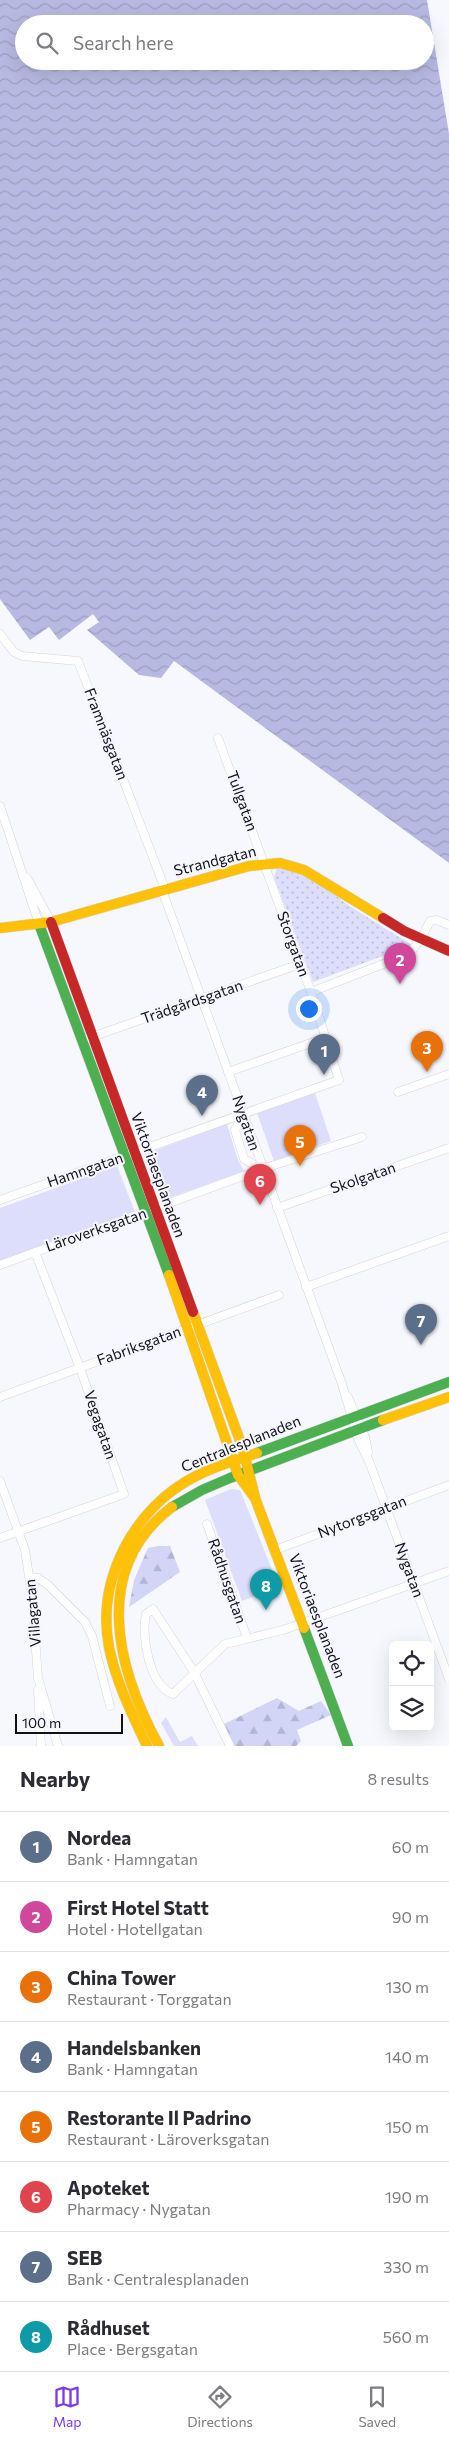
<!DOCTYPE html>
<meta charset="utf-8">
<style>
:root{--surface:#fff;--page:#f2f2f3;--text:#2b2b33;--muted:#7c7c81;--line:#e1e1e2;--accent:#7c3aed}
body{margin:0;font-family:Commissioner,sans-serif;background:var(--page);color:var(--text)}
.controls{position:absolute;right:15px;bottom:15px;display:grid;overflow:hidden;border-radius:8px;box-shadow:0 5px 20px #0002}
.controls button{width:45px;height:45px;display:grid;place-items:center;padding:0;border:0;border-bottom:1px solid var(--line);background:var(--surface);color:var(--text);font:25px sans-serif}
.scale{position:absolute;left:15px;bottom:12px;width:108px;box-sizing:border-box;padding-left:5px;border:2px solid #111219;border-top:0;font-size:14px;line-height:18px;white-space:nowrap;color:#111219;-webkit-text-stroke:4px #f5f6ff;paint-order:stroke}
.you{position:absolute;left:308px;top:1008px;width:18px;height:18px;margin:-12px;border:4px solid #fff;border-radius:50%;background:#1a73e8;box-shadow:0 0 0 8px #1a73e833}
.badge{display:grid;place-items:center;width:32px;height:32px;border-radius:50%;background:var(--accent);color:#fff;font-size:16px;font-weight:700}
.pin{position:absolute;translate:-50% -41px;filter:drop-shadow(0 1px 2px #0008)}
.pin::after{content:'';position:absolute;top:26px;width:18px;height:15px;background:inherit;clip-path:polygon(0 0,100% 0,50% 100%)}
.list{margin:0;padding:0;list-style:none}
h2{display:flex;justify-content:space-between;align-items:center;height:65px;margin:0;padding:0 20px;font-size:21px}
h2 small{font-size:16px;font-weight:400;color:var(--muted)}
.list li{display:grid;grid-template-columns:32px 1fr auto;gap:15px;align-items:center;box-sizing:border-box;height:70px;padding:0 20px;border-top:1px solid var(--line)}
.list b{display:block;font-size:19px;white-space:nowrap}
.list p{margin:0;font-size:16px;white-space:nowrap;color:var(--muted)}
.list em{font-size:16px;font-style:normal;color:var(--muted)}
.icon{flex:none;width:28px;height:28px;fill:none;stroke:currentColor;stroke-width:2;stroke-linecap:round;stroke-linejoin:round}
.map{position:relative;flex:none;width:449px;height:1746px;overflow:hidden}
.search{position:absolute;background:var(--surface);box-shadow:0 5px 20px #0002;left:15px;right:15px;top:15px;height:55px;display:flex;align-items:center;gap:12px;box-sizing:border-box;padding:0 18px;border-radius:28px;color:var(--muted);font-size:19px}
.sheet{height:625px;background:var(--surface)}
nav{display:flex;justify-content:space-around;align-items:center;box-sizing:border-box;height:70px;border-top:1px solid var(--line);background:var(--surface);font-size:14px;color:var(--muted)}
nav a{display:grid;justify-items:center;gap:2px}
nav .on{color:var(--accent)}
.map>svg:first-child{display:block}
.grass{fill:url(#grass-dots)}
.forest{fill:url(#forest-firs)}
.green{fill:#dcdefb}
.water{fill:url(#water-waves);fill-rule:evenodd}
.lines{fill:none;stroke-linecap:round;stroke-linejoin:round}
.street-casing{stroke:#d4d5dc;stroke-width:9}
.fast-casing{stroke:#d4d5dc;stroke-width:11}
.slow-casing{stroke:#d4d5dc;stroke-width:11}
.jam-casing{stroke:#d4d5dc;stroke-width:11}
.street{stroke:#fefeff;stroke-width:8}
.fast{stroke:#4caf50;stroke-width:10}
.slow{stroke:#ffc107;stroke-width:10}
.jam{stroke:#c62828;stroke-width:10}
.labels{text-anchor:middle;stroke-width:4;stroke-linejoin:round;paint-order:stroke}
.street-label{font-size:15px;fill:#111219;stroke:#f5f6ff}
</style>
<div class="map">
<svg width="449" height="1746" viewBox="0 0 449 1746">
<defs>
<pattern id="grass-dots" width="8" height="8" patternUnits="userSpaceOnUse" patternTransform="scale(1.25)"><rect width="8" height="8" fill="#dcdefb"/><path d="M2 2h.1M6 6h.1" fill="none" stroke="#bcbdd7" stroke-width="1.8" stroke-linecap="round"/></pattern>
<pattern id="forest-firs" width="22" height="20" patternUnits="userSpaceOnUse" patternTransform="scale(1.25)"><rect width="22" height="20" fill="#d2d5f6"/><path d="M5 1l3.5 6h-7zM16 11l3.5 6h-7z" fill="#b3b6d2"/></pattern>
<pattern id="water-waves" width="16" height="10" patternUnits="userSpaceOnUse" patternTransform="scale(1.25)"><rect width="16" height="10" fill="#b7b9e2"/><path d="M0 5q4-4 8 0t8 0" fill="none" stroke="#9c9ec1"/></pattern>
</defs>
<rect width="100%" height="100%" fill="#f7f8fd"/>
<path class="grass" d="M 277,868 C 308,868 328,892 353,908 C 373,921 393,933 412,945 L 313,982 L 274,877 Z"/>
<g class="forest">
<path d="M 159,1546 L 170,1546 L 180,1572 L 129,1607 L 134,1580 L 148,1548 Z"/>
<path d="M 277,1698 L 299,1711 L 321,1701 L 331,1715 L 297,1730 L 301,1741 L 296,1746 L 230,1746 L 220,1726 Z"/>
</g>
<g class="green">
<path d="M 315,1093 L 331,1141 L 274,1161 L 257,1113 Z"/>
<path d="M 227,1124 L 238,1160 L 244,1171 L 163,1200 L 146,1154 Z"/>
<path d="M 117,1166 L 135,1212 L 0,1261 L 0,1208 Z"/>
<path d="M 231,1489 L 240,1490 L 279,1587 L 242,1601 L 205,1500 Z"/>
<path d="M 166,1717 L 180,1742 L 192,1736 L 198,1746 L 174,1746 L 161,1723 Z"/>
</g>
<path class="water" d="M 0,0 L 427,0 L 449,134 L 449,863 L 174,661 L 161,678 L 139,675 L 87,630 L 99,622 L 93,614 L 59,640 L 49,627 L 30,640 L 0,599 ZM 24,24 L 425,24 L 425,61 L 24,61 Z"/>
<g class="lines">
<defs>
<g id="street">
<path d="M 0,634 L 14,652 L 22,656 L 78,661 L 165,889"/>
<path d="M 0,806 L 39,924"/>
<path d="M 27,878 L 51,922"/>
<path d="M 162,890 L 342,1384 L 358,1439 L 369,1461 L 449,1679"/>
<path d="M 311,992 L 409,954 L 421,939 L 430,921 L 437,920 L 449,925"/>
<path d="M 83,1040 L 300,964"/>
<path d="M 228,1072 L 325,1038"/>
<path d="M 398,1092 L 449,1074"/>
<path d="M 243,1115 L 235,1130 L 244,1159 L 262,1169"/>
<path d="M 0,1200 L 339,1080 L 311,992 L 218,738"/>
<path d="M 277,1208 L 449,1148"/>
<path d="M 0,1265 L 262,1169 L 362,1137"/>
<path d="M 306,1287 L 449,1236"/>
<path d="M 0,1397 L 279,1295"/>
<path d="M 348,1397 L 365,1437 L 368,1452"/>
<path d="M 0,1481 L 25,1550 L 32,1596 L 38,1678 L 58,1746"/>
<path d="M 207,1524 L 247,1638"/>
<path d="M 0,1538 L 124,1494 L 80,1368 L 35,1252"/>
<path d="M 275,1550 L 449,1485"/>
<path d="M 30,1577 L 38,1578 L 48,1585 L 85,1622 L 92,1636 L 110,1706"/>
<path d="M 38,1690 L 41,1746"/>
<path d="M 230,1746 L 194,1672 L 153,1609 L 146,1614 C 141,1635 149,1686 173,1694 L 225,1644 L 283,1630 L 449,1571"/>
</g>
<g id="fast">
<path d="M 39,924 L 169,1275"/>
<path d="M 257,1453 L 449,1382"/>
<path d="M 172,1507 L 202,1490 L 230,1478 L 383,1420"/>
<path d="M 304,1628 L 348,1746"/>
</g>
<g id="slow">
<path d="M 0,928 L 51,922 L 249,866 L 280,863 L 304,870 L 383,918"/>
<path d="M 169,1275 L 238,1475 L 255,1498 L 304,1628"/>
<path d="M 193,1312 L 243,1449 L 255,1497"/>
<path d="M 383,1420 L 449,1397"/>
<path d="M 147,1746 C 132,1714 116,1682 109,1647 C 96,1578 135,1507 196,1476 C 215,1466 237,1460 257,1453"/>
<path d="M 159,1746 C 117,1669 90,1569 172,1507"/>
</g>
<g id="jam">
<path d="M 383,918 L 404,931 L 449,951"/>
<path d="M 51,922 L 193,1312"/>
</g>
</defs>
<use href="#street" class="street-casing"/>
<use href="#fast" class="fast-casing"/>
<use href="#slow" class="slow-casing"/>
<use href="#jam" class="jam-casing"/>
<use href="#street" class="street"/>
<use href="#fast" class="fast"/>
<use href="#slow" class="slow"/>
<use href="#jam" class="jam"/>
</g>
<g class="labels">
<g class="street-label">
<text transform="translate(106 734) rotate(69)" y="5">Framnäsgatan</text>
<text transform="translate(242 801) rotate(70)" y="5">Tullgatan</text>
<text transform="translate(215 861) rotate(-14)" y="5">Strandgatan</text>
<text transform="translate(293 944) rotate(70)" y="5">Storgatan</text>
<text transform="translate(192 1002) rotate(-19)" y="5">Trädgårdsgatan</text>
<text transform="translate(246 1123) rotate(71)" y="5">Nygatan</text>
<text transform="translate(85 1170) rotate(-19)" y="5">Hamngatan</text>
<text transform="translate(158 1175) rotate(70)" y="5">Viktoriaesplanaden</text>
<text transform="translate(363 1178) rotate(-19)" y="5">Skolgatan</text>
<text transform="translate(96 1230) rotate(-19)" y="5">Läroverksgatan</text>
<text transform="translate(139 1346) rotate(-20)" y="5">Fabriksgatan</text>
<text transform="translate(100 1425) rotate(71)" y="5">Vegagatan</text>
<text transform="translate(241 1444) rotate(-22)" y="5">Centralesplanaden</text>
<text transform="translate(362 1517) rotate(-21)" y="5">Nytorgsgatan</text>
<text transform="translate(409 1570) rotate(70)" y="5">Nygatan</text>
<text transform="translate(227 1581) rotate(71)" y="5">Rådhusgatan</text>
<text transform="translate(33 1613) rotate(-95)" y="5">Villagatan</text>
<text transform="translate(317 1616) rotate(69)" y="5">Viktoriaesplanaden</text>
</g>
</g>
</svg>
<div class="controls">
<button><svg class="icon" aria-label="locate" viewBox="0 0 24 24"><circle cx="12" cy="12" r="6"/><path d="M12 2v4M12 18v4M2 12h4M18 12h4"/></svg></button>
<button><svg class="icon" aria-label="layers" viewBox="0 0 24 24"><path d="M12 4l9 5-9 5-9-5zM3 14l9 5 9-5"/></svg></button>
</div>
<div class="scale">100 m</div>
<div class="you"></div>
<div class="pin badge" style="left:324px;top:1075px;background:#5c6f8a">1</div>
<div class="pin badge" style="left:400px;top:984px;background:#d1479c">2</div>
<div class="pin badge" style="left:427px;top:1072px;background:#e8710a">3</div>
<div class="pin badge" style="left:202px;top:1116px;background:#5c6f8a">4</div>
<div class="pin badge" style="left:300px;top:1166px;background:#e8710a">5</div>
<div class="pin badge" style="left:260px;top:1205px;background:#e0444e">6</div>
<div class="pin badge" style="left:421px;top:1345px;background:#5c6f8a">7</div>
<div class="pin badge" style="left:266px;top:1610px;background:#0f9aa8">8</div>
<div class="search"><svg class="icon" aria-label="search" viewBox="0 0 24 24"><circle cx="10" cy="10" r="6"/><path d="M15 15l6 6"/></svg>Search here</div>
</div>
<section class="sheet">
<h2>Nearby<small>8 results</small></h2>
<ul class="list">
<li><span class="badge" style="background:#5c6f8a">1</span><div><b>Nordea</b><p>Bank · Hamngatan</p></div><em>60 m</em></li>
<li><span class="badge" style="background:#d1479c">2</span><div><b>First Hotel Statt</b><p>Hotel · Hotellgatan</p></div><em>90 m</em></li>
<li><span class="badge" style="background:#e8710a">3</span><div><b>China Tower</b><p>Restaurant · Torggatan</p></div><em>130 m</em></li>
<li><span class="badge" style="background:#5c6f8a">4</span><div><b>Handelsbanken</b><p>Bank · Hamngatan</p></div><em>140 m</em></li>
<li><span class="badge" style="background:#e8710a">5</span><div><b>Restorante Il Padrino</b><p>Restaurant · Läroverksgatan</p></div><em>150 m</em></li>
<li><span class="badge" style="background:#e0444e">6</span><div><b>Apoteket</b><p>Pharmacy · Nygatan</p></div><em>190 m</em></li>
<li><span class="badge" style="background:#5c6f8a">7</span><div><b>SEB</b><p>Bank · Centralesplanaden</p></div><em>330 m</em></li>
<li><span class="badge" style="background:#0f9aa8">8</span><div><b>Rådhuset</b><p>Place · Bergsgatan</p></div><em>560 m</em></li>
</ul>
</section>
<nav>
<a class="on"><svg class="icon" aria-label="map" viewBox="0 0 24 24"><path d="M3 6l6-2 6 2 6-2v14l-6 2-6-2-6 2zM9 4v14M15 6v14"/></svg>Map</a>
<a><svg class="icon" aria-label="directions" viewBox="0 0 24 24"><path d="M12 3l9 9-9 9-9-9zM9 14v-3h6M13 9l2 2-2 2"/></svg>Directions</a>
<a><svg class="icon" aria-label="saved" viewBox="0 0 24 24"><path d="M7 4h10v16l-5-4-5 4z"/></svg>Saved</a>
</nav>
